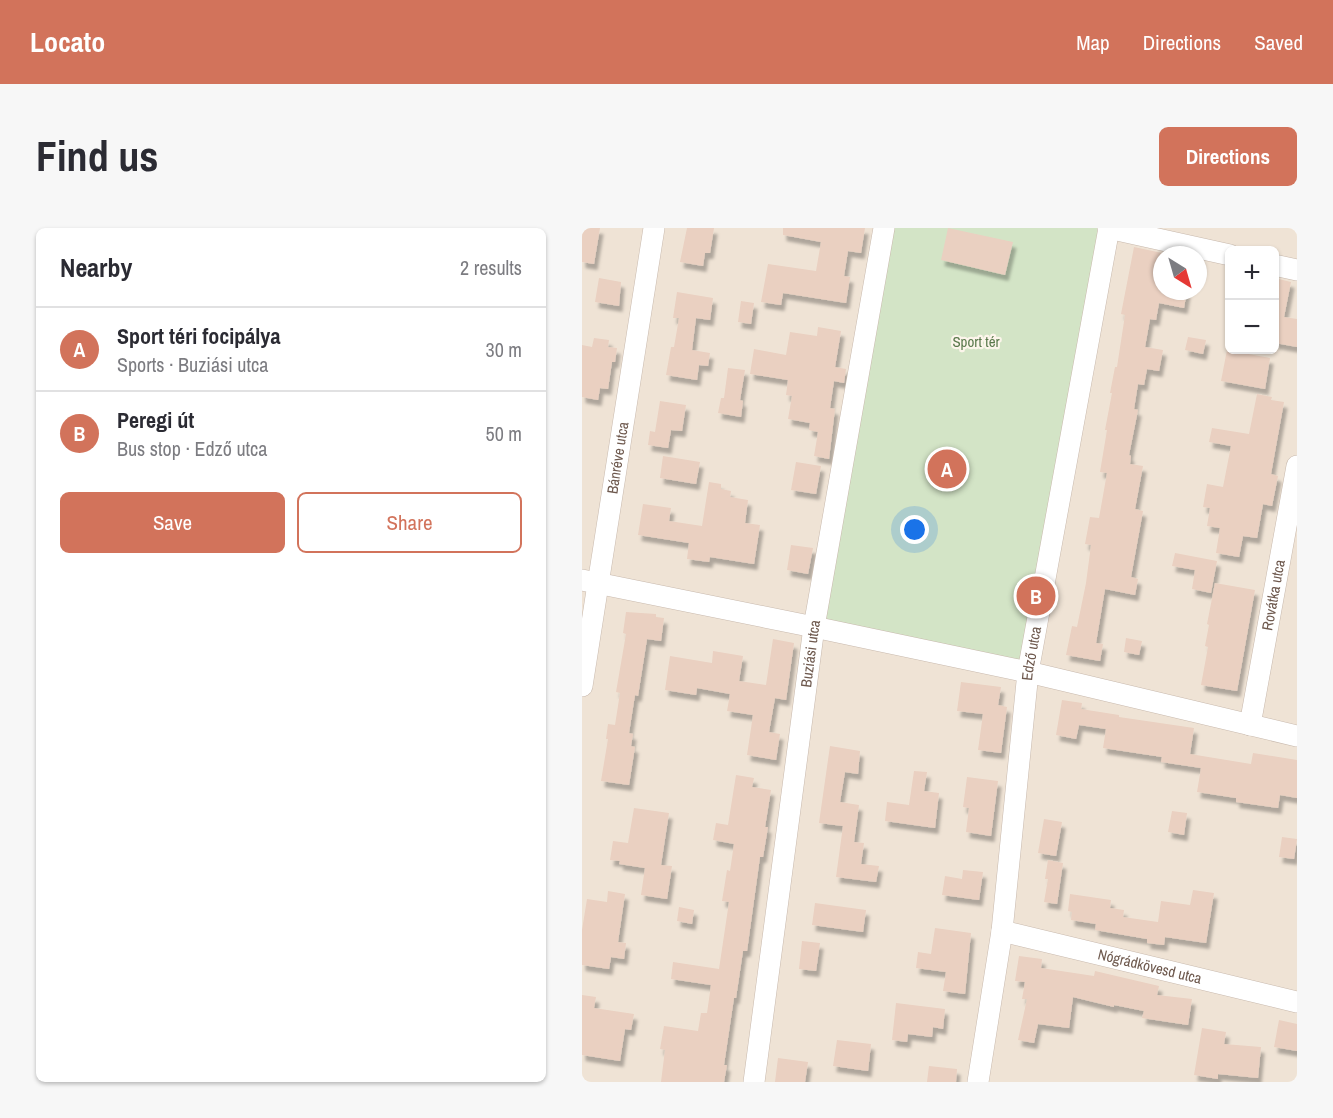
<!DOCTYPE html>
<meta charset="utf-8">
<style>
:root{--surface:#fff;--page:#f7f7f7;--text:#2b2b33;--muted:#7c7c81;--line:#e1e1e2;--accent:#d2735b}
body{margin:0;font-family:"Archivo Narrow",sans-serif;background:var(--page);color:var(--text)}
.controls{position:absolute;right:18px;top:18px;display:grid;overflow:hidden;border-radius:9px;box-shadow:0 2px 4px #0004}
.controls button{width:54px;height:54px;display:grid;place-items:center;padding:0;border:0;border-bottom:2px solid var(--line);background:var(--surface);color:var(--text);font:30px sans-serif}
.compass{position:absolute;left:571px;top:18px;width:54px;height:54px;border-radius:50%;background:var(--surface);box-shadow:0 2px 4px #0004;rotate:143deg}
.you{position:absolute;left:333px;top:302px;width:21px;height:21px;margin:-15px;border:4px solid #fff;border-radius:50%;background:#1a73e8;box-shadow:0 0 0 9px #1a73e833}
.badge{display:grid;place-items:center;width:39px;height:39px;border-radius:50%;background:var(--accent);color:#fff;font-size:20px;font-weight:700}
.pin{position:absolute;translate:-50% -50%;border:3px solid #fff;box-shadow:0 2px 6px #0006}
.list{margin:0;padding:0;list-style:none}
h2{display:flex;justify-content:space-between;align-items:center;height:78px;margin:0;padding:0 24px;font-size:26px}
h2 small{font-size:20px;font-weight:400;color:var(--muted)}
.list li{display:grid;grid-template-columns:39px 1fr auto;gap:18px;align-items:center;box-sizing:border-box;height:84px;padding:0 24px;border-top:2px solid var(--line)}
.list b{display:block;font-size:22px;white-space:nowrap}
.list p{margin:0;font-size:20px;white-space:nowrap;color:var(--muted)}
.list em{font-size:20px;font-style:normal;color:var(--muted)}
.actions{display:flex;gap:12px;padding:18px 24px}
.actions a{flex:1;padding:14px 0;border:2px solid var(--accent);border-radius:9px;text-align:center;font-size:21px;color:var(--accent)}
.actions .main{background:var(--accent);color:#fff}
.map{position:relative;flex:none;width:715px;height:854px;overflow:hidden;border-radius:9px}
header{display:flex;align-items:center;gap:36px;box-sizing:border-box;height:84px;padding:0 30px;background:var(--accent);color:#fff}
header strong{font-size:28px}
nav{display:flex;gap:33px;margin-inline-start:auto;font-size:21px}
.intro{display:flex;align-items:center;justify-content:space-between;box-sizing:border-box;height:144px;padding:0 36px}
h1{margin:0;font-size:42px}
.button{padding:15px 27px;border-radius:9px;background:var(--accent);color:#fff;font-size:21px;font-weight:700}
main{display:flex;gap:36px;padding:0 36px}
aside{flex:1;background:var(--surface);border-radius:9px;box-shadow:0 2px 4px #0004}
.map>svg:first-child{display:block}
.residential{fill:#efe3d5;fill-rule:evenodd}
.green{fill:#d3e4c6}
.building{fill:#ead0c1;filter:url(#shadow)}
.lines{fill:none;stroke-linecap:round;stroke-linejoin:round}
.minor-casing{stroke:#c8b9ad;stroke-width:22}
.minor{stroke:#fff;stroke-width:21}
.labels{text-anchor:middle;stroke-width:4.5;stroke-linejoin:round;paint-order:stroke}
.park-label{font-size:15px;fill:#59784b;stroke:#fcf5eb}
.street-label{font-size:15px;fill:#6e594e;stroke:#fcf5eb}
</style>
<header>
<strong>Locato</strong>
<nav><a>Map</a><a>Directions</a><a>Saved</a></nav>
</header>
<div class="intro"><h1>Find us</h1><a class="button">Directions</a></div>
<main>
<aside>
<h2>Nearby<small>2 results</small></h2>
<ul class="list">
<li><span class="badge">A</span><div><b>Sport téri focipálya</b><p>Sports · Buziási utca</p></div><em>30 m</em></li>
<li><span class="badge">B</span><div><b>Peregi út</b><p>Bus stop · Edző utca</p></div><em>50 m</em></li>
</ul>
<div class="actions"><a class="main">Save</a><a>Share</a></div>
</aside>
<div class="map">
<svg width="715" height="854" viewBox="0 0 715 854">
<defs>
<filter id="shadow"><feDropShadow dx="3.5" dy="6" stdDeviation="1.5" flood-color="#0004"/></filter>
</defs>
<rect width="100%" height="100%" fill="#f9f1e5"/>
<path class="residential" d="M 0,0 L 715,0 L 715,854 L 0,854 ZM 648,22 L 692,22 L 692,122 L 648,122 ZM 580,27 L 616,27 L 616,63 L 580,63 Z"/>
<path class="green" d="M 302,0 L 527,0 L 446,444 L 232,399 Z"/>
<g class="building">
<path d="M 0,0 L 18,0 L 12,36 L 0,34 Z"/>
<path d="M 105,0 L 132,0 L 128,25 L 123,25 L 121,38 L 98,34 Z"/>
<path d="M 201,0 L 283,0 L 279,25 L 266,23 L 262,48 L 268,49 L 264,75 L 201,65 L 199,77 L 179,74 L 186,36 L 234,43 L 239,14 L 201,7 Z"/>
<path d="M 366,0 L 431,14 L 423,47 L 359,32 Z"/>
<path d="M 552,19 L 580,25 L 580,63 L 605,63 L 602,80 L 577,75 L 574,92 L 568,91 L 563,119 L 581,122 L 577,143 L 565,141 L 562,157 L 556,156 L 552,181 L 556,182 L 547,227 L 549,228 L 548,236 L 561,238 L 553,281 L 561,283 L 549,349 L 556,351 L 553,367 L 523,361 L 514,415 L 521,416 L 518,433 L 484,427 L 490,398 L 495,399 L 504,355 L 509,317 L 503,316 L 508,289 L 517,290 L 525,245 L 518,244 L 525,202 L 523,202 L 530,165 L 528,165 L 533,139 L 535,139 L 543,87 L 539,86 Z"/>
<path d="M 17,50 L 39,54 L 37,78 L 13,74 Z"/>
<path d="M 693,50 L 709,54 L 702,89 L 715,91 L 715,119 L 693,115 Z"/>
<path d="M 95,64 L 131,70 L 128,92 L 114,90 L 110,122 L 128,125 L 126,138 L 117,137 L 115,152 L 84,147 L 89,119 L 92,119 L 97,90 L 91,90 Z"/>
<path d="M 159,73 L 172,75 L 169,96 L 156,94 Z"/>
<path d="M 236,99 L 259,103 L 253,139 L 264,141 L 262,155 L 252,153 L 248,180 L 253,181 L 247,231 L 232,228 L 236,204 L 227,202 L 228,195 L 206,191 L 210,168 L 204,167 L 206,152 L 168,146 L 172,121 L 204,127 L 208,104 L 235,108 Z"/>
<path d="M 606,109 L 624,112 L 621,126 L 603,122 Z"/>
<path d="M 12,110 L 27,112 L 26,119 L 35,120 L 33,134 L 30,134 L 26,161 L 18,160 L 16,172 L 0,169 L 0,117 L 10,119 Z"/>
<path d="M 645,122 L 688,130 L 683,161 L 639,153 Z"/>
<path d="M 146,140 L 163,142 L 158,172 L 161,173 L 159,189 L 136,185 L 139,170 L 142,170 Z"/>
<path d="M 675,166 L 690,169 L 689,172 L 702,174 L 689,246 L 696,248 L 690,278 L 681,276 L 675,310 L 661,308 L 657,329 L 634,325 L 638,300 L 625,298 L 628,280 L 621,279 L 625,256 L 641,259 L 649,218 L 627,214 L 630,200 L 667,206 Z"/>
<path d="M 78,173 L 104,177 L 100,203 L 89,202 L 86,220 L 66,217 L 68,203 L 73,204 Z"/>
<path d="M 81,228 L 118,234 L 114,256 L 78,250 Z"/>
<path d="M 214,234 L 239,238 L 234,266 L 209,262 Z"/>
<path d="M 127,254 L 139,256 L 139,261 L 149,263 L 148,269 L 166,272 L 163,295 L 178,297 L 172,336 L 128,329 L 127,334 L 105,331 L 107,315 L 56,307 L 61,276 L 89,280 L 87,293 L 120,298 Z"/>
<path d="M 209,317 L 231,320 L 226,346 L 205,342 Z"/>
<path d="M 593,325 L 635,333 L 629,365 L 610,361 L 613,342 L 590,338 Z"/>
<path d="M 633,355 L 673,362 L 655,463 L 619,457 L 626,419 L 623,418 L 627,397 L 625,396 Z"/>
<path d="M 44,384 L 74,386 L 74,389 L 82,390 L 79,413 L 65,411 L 56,468 L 53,467 L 47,505 L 51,506 L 49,518 L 53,519 L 47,557 L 19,553 L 26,511 L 24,511 L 26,496 L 33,497 L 38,465 L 34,464 L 44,406 L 41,405 Z"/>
<path d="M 544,410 L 560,413 L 557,427 L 542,424 Z"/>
<path d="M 191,411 L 212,415 L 204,472 L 193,470 L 187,504 L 198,506 L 194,532 L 165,527 L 171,487 L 145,483 L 148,466 L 115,460 L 114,467 L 83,462 L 88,428 L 130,435 L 131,423 L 161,428 L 157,453 L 184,457 Z"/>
<path d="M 379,454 L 419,459 L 416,477 L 425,479 L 419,525 L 396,522 L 401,486 L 375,483 Z"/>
<path d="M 480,472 L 500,475 L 499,481 L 537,487 L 537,489 L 612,500 L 608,526 L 669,536 L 671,525 L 715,532 L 715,570 L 698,567 L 696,580 L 654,574 L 654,570 L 615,564 L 619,540 L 579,534 L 580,529 L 521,520 L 524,501 L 497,497 L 494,511 L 474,507 Z"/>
<path d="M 248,518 L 278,523 L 276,546 L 263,544 L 258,574 L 277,577 L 272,614 L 282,615 L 279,636 L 297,638 L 294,654 L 254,649 L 261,598 L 237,595 Z"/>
<path d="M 332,543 L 345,544 L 342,563 L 357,565 L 353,600 L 303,593 L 305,574 L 327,577 Z"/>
<path d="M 154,547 L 172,550 L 170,559 L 189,562 L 183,599 L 186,599 L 181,629 L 178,629 L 165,723 L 161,723 L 154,770 L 152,770 L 142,837 L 145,837 L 142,854 L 79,854 L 83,822 L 78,821 L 82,798 L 116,803 L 119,785 L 125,785 L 129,757 L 89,751 L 91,734 L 137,741 L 147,674 L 140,673 L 145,642 L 148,643 L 152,616 L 131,612 L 134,595 L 146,597 Z"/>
<path d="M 385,549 L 416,553 L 409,608 L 384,604 L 387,580 L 381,579 Z"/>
<path d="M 52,580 L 87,585 L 79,637 L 90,638 L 85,671 L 59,667 L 63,640 L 37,636 L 38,633 L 28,632 L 31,613 L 46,615 Z"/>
<path d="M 590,583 L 605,585 L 602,607 L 586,604 Z"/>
<path d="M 462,591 L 480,594 L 474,628 L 456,625 Z"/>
<path d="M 700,609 L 715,611 L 712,631 L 697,629 Z"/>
<path d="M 466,632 L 481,635 L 475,676 L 462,674 L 466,651 L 463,651 Z"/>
<path d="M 381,642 L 401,644 L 397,672 L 360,667 L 363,648 L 380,651 Z"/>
<path d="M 611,662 L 632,665 L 624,715 L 583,709 L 582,717 L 565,715 L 565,711 L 513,702 L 514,696 L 489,692 L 490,684 L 486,683 L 488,666 L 529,672 L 528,680 L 542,682 L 541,689 L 576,694 L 579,673 L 608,677 Z"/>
<path d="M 26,663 L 43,666 L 36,714 L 44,715 L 42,731 L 29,729 L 27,741 L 0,737 L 0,702 L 5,671 L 25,674 Z"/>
<path d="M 233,675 L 284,682 L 281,704 L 230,697 Z"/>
<path d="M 97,679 L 112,682 L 110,696 L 95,693 Z"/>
<path d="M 353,700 L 389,705 L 383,766 L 361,763 L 364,744 L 334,740 L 336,724 L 349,726 Z"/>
<path d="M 220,713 L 238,715 L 234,743 L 217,741 Z"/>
<path d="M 437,728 L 460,731 L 459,740 L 512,748 L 513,743 L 577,758 L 575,767 L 610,771 L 606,797 L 560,790 L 562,783 L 532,777 L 532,779 L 491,769 L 487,800 L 456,796 L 452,815 L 436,812 L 445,771 L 440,771 L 443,754 L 433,753 Z"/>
<path d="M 0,767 L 14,769 L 12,780 L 52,786 L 49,802 L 43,801 L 38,833 L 0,827 Z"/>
<path d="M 314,775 L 363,781 L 361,801 L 351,799 L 350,809 L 326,806 L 325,814 L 310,812 Z"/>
<path d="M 697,792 L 715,796 L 715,823 L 692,819 Z"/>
<path d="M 620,800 L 644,804 L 642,816 L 679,819 L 676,850 L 636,846 L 636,851 L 612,847 Z"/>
<path d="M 255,812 L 289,816 L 286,843 L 251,838 Z"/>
<path d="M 196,830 L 226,834 L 223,854 L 193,854 Z"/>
<path d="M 347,838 L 375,841 L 374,854 L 345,854 Z"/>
</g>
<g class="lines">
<defs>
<g id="minor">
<path d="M 526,0 L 648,27"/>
<path d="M 692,37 L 715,42"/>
<path d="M 0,352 L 232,399 L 446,444 L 715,508"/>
<path id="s1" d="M 0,458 L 72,0"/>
<path id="s2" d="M 668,497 L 715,238"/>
<path id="s3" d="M 420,703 L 715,774"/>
<path id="s4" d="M 172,854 L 232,399 L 302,0"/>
<path id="s5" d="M 396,854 L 420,703 L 446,444 L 527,0"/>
</g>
</defs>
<use href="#minor" class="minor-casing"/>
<use href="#minor" class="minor"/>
</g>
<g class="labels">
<g class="park-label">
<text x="394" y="119">Sport tér</text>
</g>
<g class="street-label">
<text dy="5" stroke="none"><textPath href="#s1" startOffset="231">Bánréve utca</textPath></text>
<text dy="5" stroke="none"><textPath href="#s2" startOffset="132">Rovátka utca</textPath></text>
<text dy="5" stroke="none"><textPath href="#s5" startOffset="432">Edző utca</textPath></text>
<text dy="5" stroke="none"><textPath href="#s4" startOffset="432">Buziási utca</textPath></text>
<text dy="5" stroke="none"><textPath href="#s3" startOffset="152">Nógrádkövesd utca</textPath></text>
</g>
</g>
</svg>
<div class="controls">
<button>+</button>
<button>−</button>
</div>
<svg class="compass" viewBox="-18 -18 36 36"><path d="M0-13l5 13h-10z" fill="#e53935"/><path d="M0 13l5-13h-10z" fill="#7c7c81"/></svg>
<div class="you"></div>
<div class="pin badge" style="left:365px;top:241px">A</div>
<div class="pin badge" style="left:454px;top:368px">B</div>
</div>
</main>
